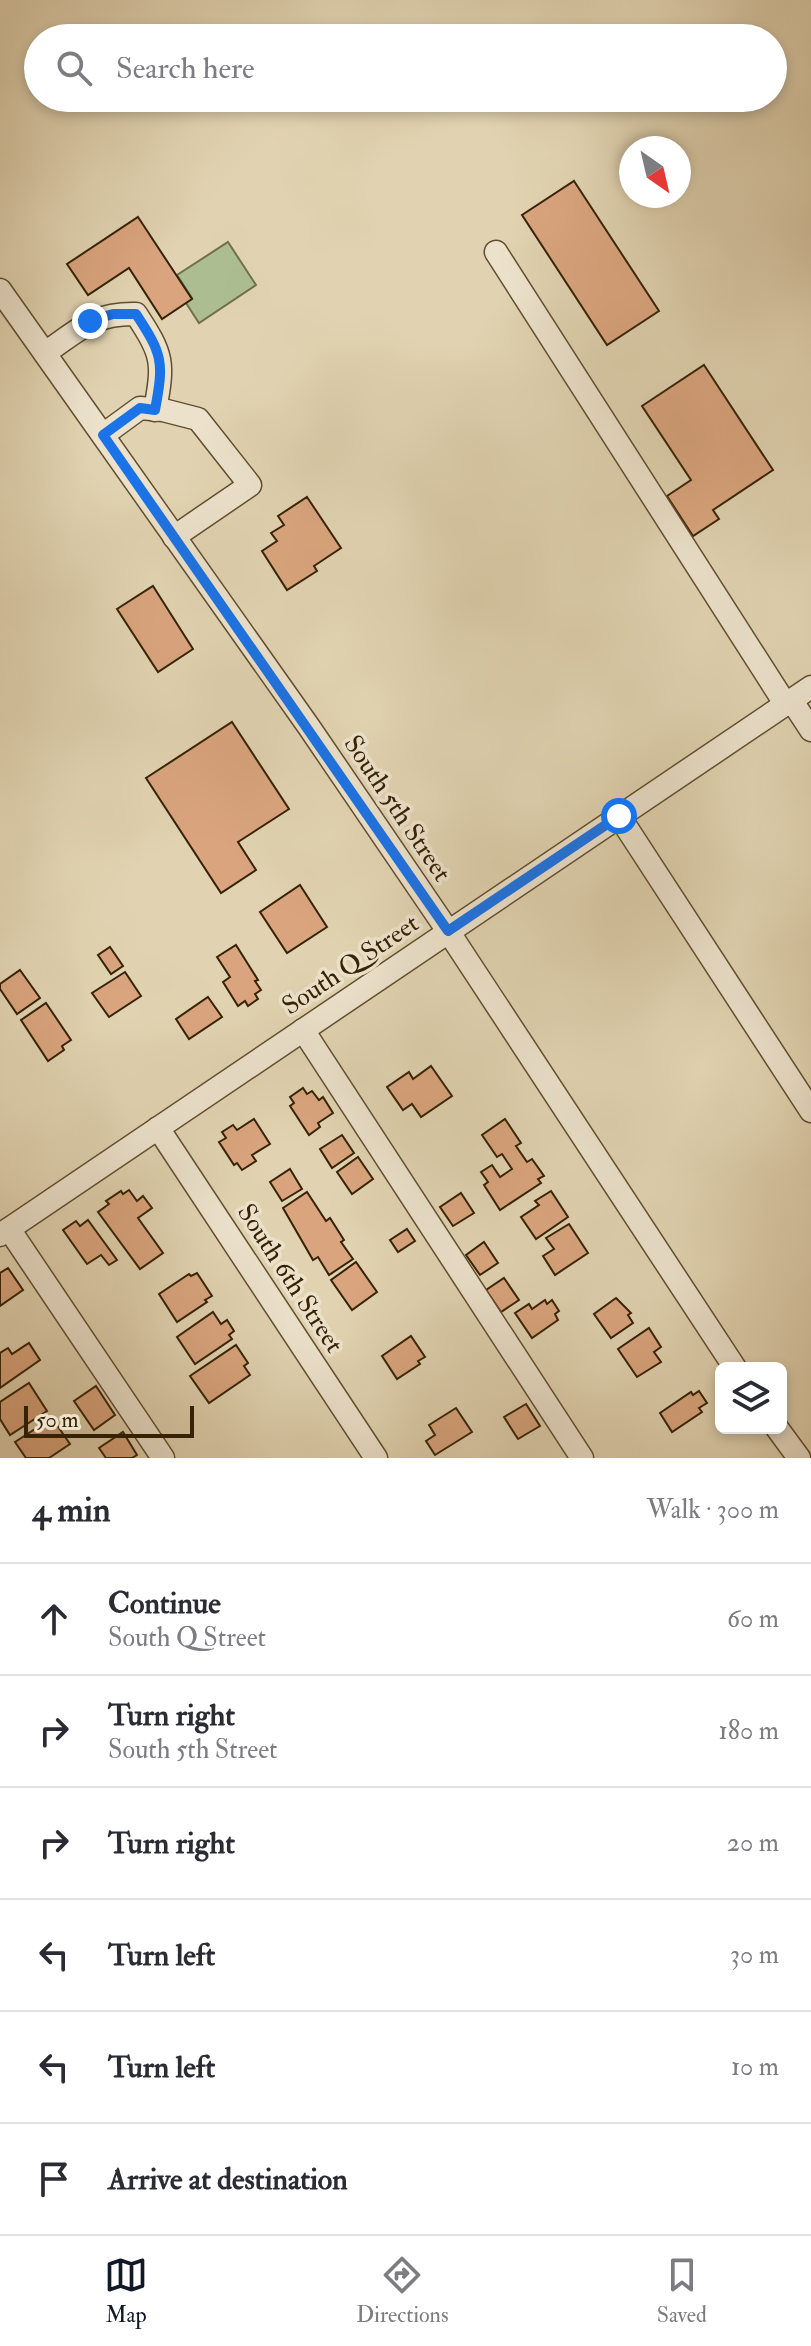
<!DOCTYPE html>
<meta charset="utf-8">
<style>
:root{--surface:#fff;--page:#f2f2f3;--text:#2b2b33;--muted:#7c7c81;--line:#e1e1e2;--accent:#111827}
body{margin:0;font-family:"IM FELL Double Pica",serif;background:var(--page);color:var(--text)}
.controls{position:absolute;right:24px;bottom:24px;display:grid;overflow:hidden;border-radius:12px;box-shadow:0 4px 12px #0003}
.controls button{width:72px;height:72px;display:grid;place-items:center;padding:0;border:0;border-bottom:2px solid var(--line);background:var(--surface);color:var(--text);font:40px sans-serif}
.compass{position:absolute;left:619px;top:136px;width:72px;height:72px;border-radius:50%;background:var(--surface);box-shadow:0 4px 12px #0003;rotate:146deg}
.scale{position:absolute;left:24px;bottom:20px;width:170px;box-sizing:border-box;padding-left:8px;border:4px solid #362205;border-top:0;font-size:22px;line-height:28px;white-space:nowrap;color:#362205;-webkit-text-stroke:6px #ece2cc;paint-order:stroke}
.stop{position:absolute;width:24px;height:24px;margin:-18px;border:6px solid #1a73e8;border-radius:50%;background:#fff}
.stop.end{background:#1a73e8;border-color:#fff;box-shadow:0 2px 8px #0008}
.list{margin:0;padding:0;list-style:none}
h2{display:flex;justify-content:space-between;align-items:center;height:104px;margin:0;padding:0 32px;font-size:34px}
h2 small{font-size:26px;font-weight:400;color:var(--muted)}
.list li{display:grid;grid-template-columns:52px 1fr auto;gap:24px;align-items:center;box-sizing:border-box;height:112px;padding:0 32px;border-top:2px solid var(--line)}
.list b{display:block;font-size:30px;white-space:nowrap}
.list p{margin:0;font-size:26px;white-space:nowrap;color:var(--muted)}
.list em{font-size:26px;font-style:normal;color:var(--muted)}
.icon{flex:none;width:44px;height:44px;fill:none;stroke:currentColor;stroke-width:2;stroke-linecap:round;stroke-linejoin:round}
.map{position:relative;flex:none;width:811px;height:1458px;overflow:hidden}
.search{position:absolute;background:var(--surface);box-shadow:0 4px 12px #0003;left:24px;right:24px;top:24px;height:88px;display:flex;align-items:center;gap:20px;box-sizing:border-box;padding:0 28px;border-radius:44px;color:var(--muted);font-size:30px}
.sheet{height:776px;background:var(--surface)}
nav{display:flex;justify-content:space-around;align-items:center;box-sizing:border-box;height:112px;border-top:2px solid var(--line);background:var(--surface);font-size:22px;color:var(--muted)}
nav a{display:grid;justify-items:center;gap:4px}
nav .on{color:var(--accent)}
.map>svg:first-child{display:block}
.green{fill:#acbe91;stroke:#71704b;stroke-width:2}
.building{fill:#daa57e;stroke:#362205;stroke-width:2}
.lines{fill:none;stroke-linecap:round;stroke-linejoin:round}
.minor-casing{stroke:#614e30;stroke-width:25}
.minor{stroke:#ece2cc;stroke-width:22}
.route{stroke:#1a73e8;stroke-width:10}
.labels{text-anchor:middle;stroke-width:7;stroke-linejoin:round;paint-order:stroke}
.street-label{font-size:26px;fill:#362205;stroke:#ece2cc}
</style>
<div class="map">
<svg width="811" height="1458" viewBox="0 0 811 1458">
<rect width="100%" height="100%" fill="#e1d3b1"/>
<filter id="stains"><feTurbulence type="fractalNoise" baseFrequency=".0025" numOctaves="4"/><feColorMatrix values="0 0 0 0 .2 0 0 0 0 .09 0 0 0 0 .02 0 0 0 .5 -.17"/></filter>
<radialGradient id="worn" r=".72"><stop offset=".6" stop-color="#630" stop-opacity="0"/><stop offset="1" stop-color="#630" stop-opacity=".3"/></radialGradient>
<path class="green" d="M 228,242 L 256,285 L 199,323 L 186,303 L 192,298 L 177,275 Z"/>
<g class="building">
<path d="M 574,181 L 659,311 L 607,345 L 522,215 Z"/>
<path d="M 138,217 L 192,299 L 162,319 L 129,268 L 88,295 L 67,264 Z"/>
<path d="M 704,365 L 773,470 L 713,510 L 719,519 L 693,536 L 667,496 L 691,480 L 642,406 Z"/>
<path d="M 307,497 L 341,548 L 314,566 L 317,571 L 287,590 L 262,551 L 277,541 L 271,533 L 284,525 L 278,516 Z"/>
<path d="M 153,586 L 193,649 L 158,672 L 117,609 Z"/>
<path d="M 232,722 L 289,809 L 238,842 L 256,870 L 221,893 L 146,778 Z"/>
<path d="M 300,885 L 327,927 L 287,953 L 260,912 Z"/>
<path d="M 236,945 L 258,980 L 255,981 L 261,990 L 255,994 L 258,999 L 248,1006 L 245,1001 L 238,1006 L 223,982 L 230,977 L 217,957 Z"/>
<path d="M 110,947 L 123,966 L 111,974 L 98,955 Z"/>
<path d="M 20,970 L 40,998 L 17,1014 L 0,989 L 0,984 Z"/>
<path d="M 125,972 L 141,996 L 109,1017 L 92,993 Z"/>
<path d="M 208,997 L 222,1017 L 189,1039 L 176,1019 Z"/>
<path d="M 46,1003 L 71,1040 L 62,1046 L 64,1050 L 48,1061 L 21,1020 Z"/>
<path d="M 431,1066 L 452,1096 L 421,1117 L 412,1104 L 403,1110 L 387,1087 L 409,1072 L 413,1079 Z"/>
<path d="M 303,1088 L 307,1094 L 312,1091 L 319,1100 L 323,1097 L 333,1113 L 318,1123 L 320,1127 L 309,1135 L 290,1106 L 294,1103 L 290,1097 Z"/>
<path d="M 254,1119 L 270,1144 L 252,1155 L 256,1161 L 242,1170 L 237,1163 L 234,1165 L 219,1142 L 226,1138 L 222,1132 L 233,1125 L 237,1130 Z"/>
<path d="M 505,1119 L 521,1143 L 516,1146 L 527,1162 L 532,1159 L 544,1176 L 538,1179 L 541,1183 L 500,1210 L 484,1185 L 488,1182 L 481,1172 L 492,1165 L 500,1177 L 512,1169 L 502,1154 L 497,1157 L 482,1135 Z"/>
<path d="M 342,1135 L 354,1153 L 332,1168 L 320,1149 Z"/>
<path d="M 358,1157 L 373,1179 L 352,1194 L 337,1172 Z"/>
<path d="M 290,1169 L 302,1189 L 282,1201 L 270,1182 Z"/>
<path d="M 129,1190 L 137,1201 L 143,1196 L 152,1208 L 138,1218 L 163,1253 L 140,1269 L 98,1212 L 109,1204 L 106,1201 L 121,1191 L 123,1194 Z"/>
<path d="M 551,1191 L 568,1217 L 536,1239 L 521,1217 L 539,1205 L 535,1201 Z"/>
<path d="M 307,1192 L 326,1221 L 330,1218 L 344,1240 L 341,1242 L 353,1259 L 329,1275 L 318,1257 L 313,1260 L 283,1208 Z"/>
<path d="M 461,1193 L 474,1213 L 453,1226 L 440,1207 Z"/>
<path d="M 88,1220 L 117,1260 L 109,1265 L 101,1255 L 87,1264 L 63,1230 L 76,1221 L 80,1226 Z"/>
<path d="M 569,1224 L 588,1253 L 555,1275 L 543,1256 L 554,1249 L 546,1238 Z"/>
<path d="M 407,1229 L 415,1241 L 398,1252 L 390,1240 Z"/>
<path d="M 484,1242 L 498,1263 L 480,1275 L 466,1255 Z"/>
<path d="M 356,1262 L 377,1292 L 352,1310 L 331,1280 Z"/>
<path d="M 8,1268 L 23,1290 L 0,1306 L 0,1273 Z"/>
<path d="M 197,1273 L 212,1296 L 205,1300 L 207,1302 L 177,1322 L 159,1294 L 189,1274 L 191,1276 Z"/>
<path d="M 504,1278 L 519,1300 L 501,1312 L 486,1290 Z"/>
<path d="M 616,1298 L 631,1313 L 628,1315 L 633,1323 L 611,1338 L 594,1314 Z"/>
<path d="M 545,1300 L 547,1304 L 552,1300 L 559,1311 L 555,1314 L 558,1320 L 532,1338 L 515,1313 L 529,1304 L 532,1309 Z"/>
<path d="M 213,1312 L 221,1324 L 227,1320 L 234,1331 L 229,1335 L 232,1339 L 195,1364 L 177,1337 Z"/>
<path d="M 649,1328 L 661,1347 L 654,1352 L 661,1362 L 637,1377 L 618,1349 Z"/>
<path d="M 411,1336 L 425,1357 L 418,1361 L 420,1364 L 397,1379 L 382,1356 Z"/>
<path d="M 29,1343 L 40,1360 L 0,1388 L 0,1353 L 8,1348 L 12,1354 Z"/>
<path d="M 236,1345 L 248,1363 L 244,1366 L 250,1375 L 209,1403 L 190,1376 Z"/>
<path d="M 29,1383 L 47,1411 L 10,1435 L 0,1419 L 0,1402 Z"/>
<path d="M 96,1386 L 115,1415 L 94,1430 L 74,1401 Z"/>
<path d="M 699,1391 L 707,1403 L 699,1408 L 702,1412 L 672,1432 L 660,1413 L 691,1392 L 693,1395 Z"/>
<path d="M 526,1404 L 540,1426 L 518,1439 L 504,1417 Z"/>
<path d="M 456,1408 L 472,1432 L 435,1455 L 426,1441 L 435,1435 L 429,1425 Z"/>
<path d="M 52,1418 L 70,1444 L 49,1458 L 26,1458 L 15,1442 Z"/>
<path d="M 123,1432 L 137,1455 L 132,1458 L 106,1458 L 99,1448 Z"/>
</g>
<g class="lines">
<defs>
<g id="minor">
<path d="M 496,252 L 786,705"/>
<path d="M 0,290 L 309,727 L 448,931 L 735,1368"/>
<path d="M 45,353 C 79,330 93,313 136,314 C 163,355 164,362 155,410"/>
<path d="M 103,435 L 140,408 L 163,410 L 198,419 L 250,485 L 174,537"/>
<path d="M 792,701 L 811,730"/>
<path d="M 619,816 L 811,1111"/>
<path d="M 303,1030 L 582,1458"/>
<path d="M 158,1128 L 376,1458"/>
<path d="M 9,1229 L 163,1458"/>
<path d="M 0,1235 L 811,687"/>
<path d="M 777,1428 L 799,1458"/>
</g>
</defs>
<use href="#minor" class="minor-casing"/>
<use href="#minor" class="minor"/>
</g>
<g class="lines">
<path class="route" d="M 90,321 L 113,314 L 136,314 C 163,355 164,362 155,410 L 140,408 L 103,435 L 448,931 L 619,816"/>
</g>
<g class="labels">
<g class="street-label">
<text transform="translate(398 808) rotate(56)" y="9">South 5th Street</text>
<text transform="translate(350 964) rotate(-34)" y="9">South Q Street</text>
<text transform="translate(291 1278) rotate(57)" y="9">South 6th Street</text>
</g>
</g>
<rect width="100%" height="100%" filter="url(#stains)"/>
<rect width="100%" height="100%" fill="url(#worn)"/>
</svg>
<div class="controls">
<button><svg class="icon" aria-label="layers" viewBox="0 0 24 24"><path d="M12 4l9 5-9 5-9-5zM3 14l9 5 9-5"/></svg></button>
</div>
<svg class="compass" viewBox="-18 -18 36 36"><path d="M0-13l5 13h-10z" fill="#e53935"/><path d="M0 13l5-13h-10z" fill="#7c7c81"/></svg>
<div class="scale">50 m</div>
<div class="stop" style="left:619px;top:816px"></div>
<div class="stop end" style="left:90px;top:321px"></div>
<div class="search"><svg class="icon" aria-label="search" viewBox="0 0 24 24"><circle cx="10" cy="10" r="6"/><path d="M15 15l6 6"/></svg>Search here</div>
</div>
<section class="sheet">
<h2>4 min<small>Walk · 300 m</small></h2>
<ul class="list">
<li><svg class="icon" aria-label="ahead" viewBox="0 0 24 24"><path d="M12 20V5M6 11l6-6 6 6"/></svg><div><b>Continue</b><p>South Q Street</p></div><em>60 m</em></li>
<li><svg class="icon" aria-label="right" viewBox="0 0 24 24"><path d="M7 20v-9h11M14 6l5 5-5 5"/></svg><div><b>Turn right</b><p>South 5th Street</p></div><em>180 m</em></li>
<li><svg class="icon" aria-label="right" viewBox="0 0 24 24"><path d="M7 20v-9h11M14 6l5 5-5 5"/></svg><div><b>Turn right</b></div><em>20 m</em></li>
<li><svg class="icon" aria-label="left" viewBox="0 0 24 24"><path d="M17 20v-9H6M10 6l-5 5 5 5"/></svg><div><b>Turn left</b></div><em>30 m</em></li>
<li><svg class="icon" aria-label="left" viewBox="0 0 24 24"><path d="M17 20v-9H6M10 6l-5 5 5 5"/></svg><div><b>Turn left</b></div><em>10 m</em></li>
<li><svg class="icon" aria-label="arrive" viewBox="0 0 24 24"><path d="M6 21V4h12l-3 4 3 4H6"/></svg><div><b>Arrive at destination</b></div></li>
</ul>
</section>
<nav>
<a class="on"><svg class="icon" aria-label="map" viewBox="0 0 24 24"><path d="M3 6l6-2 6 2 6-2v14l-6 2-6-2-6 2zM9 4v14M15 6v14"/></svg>Map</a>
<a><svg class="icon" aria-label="directions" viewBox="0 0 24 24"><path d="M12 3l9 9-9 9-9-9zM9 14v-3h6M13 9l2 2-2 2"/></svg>Directions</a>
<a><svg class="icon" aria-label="saved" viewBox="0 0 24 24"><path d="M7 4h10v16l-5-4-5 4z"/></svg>Saved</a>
</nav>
